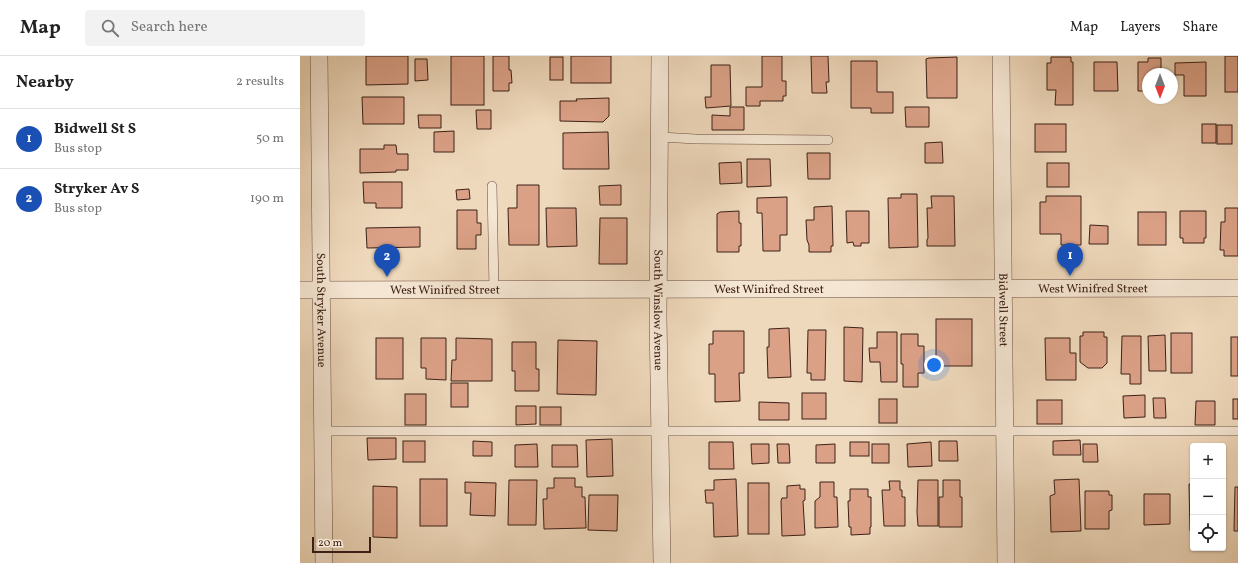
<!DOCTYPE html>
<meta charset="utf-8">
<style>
:root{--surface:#fff;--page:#f2f2f2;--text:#222;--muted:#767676;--line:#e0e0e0;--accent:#0f766e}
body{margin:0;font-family:Vollkorn,serif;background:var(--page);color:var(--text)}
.controls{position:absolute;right:12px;bottom:12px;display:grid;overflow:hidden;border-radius:4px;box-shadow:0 1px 3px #0004}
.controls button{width:36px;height:36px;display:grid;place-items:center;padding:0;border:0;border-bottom:1px solid var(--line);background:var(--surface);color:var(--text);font:20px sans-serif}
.compass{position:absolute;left:842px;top:12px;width:36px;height:36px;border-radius:50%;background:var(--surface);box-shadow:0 1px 3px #0004;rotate:180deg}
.scale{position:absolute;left:12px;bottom:10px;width:59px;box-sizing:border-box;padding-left:4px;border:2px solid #3d2016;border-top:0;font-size:11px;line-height:14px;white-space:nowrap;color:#3d2016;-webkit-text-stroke:3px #f5e6d3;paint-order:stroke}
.you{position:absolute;left:634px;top:309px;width:14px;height:14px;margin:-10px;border:3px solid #fff;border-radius:50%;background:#1a73e8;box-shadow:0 0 0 6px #1a73e833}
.badge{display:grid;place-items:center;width:26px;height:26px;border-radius:50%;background:var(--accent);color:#fff;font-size:13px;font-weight:700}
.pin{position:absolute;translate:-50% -33px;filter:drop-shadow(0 1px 2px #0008)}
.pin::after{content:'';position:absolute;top:21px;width:14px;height:12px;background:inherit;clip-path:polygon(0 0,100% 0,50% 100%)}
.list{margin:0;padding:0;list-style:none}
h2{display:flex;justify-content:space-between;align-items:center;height:52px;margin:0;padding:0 16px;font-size:17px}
h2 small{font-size:13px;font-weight:400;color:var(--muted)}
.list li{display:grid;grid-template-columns:26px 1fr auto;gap:12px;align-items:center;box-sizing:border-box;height:60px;padding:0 16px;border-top:1px solid var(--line)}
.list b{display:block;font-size:15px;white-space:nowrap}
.list p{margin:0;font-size:13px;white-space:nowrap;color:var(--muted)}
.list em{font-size:13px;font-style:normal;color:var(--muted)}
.icon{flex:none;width:22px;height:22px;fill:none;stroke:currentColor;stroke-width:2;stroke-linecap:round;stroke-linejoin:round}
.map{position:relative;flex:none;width:938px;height:507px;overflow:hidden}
header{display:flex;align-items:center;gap:24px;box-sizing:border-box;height:56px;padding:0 20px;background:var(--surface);border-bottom:1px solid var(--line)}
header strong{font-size:19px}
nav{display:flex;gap:22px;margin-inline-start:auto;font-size:14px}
.search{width:280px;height:36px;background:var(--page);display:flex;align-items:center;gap:10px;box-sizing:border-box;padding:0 14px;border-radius:4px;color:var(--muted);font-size:15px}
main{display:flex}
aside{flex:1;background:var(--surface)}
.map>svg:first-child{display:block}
.building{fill:#dba187;stroke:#3d2016}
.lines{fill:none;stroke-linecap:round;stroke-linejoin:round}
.service-casing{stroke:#6a4e40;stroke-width:10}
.minor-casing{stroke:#6a4e40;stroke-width:18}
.service{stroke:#f5e6d3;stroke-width:9}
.minor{stroke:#f5e6d3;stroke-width:17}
.labels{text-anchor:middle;stroke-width:3;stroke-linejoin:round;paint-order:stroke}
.street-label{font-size:12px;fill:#3d2016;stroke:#f5e6d3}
</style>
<header>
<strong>Map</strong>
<div class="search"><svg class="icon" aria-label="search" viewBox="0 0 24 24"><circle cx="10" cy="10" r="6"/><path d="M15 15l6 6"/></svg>Search here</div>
<nav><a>Map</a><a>Layers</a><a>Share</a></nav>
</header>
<main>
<aside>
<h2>Nearby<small>2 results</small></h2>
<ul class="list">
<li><span class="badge" style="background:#1a4fb4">1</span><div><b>Bidwell St S</b><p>Bus stop</p></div><em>50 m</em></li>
<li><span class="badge" style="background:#1a4fb4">2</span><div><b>Stryker Av S</b><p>Bus stop</p></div><em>190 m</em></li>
</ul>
</aside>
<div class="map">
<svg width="938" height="507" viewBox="0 0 938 507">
<rect width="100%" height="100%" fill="#efd9bc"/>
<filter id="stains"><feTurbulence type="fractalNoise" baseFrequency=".005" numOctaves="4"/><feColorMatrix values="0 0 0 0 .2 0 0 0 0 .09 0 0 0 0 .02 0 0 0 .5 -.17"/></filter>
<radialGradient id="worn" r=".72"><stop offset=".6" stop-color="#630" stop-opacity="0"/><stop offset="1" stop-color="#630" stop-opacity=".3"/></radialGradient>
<g class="building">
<path d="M 66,0 L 108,0 L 108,28 L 66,29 Z"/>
<rect x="151" y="0" width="33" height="49"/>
<path d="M 193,0 L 209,0 L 209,14 L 211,14 L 212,27 L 209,27 L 209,35 L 193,35 Z"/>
<rect x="271" y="0" width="40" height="27"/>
<path d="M 462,0 L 482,0 L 482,25 L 486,25 L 486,40 L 483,40 L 483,45 L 460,45 L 460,50 L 446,50 L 446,31 L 462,31 Z"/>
<path d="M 511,0 L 528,0 L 529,26 L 526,26 L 527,37 L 512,37 Z"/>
<rect x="925" y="0" width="13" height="36"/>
<rect x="250" y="1" width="13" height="23"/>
<path d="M 657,1 L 657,42 L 627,42 L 626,3 L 629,2 Z"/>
<path d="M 751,1 L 771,1 L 771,6 L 773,6 L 773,49 L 755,49 L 756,34 L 747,34 L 747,7 L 751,7 Z"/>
<path d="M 848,2 L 861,2 L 861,18 L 848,18 L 848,35 L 838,35 L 838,6 L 848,6 Z"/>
<path d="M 115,3 L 127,3 L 128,24 L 115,25 Z"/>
<path d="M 551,5 L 577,5 L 577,36 L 593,36 L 593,57 L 571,57 L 571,52 L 551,52 Z"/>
<path d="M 794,6 L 817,6 L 818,35 L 794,35 Z"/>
<path d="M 906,6 L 906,40 L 884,40 L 884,19 L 875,19 L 875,7 Z"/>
<path d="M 411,9 L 430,9 L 431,50 L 406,52 L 405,41 L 411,41 Z"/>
<path d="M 62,41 L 104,41 L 104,68 L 63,68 Z"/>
<path d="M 309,42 L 309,60 L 303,66 L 260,65 L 260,45 L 277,45 L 276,43 Z"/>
<path d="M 430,51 L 444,51 L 444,74 L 412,74 L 412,59 L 430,60 Z"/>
<path d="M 605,51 L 629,51 L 629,71 L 606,71 Z"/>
<path d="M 176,54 L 191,54 L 191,73 L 177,73 Z"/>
<path d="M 118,59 L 141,59 L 141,72 L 119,72 Z"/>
<rect x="735" y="68" width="31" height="28"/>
<rect x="902" y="68" width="14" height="19"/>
<rect x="917" y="69" width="15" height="19"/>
<path d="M 154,75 L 154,96 L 134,96 L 134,76 Z"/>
<path d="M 308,76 L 309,113 L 263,113 L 263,77 Z"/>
<path d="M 642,86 L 643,107 L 625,107 L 625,87 Z"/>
<path d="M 84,89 L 96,89 L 97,98 L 108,98 L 108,114 L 96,114 L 96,116 L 60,117 L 60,93 L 84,93 Z"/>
<path d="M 507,97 L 530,97 L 530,123 L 508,123 Z"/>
<path d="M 447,103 L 470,103 L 471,130 L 447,131 Z"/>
<path d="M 441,106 L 442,127 L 420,128 L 419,107 Z"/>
<rect x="747" y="107" width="22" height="24"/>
<path d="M 63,126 L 102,126 L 102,152 L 76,152 L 76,147 L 64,147 Z"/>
<path d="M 217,129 L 239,129 L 239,189 L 209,189 L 208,152 L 217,152 Z"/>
<path d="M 321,129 L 321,149 L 300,149 L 299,130 Z"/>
<path d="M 169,133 L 170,143 L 157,144 L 156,134 Z"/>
<path d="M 601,138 L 617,138 L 618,191 L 589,192 L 588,142 L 601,142 Z"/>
<path d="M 631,140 L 654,140 L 655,190 L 627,190 L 627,184 L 628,182 L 627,152 L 632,152 Z"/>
<path d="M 746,140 L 781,140 L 781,189 L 761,189 L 761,178 L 740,178 L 740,146 L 746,146 Z"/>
<path d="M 487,141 L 487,179 L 480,179 L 480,195 L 463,195 L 462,157 L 457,157 L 457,142 Z"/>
<path d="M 532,150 L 533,190 L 531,190 L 531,196 L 509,196 L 509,189 L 507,184 L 506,164 L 514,164 L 514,151 Z"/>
<path d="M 246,152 L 276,152 L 277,190 L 247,191 Z"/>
<path d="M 925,152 L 938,152 L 938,200 L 924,200 L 924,194 L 920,194 L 921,166 L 925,166 Z"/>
<path d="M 157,154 L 177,154 L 177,167 L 181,167 L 181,179 L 176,179 L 176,193 L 157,193 Z"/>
<path d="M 439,155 L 439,167 L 441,167 L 441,190 L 439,190 L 439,196 L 417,196 L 417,158 L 420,156 Z"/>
<path d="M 546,155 L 569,155 L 569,187 L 561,187 L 561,190 L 554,190 L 553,186 L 547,187 Z"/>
<path d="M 880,155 L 906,155 L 906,182 L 904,182 L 904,187 L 883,187 L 883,182 L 880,182 Z"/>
<rect x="838" y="156" width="28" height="33"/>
<path d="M 300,162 L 327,162 L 327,208 L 299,208 Z"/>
<path d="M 790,169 L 808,170 L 808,188 L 789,188 Z"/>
<path d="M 120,171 L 120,191 L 67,192 L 66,172 Z"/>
<rect x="636" y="263" width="36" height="47"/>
<path d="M 544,271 L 563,272 L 562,326 L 544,325 Z"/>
<path d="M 489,272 L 491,321 L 468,322 L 467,291 L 469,291 L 469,273 Z"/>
<path d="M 508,274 L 526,274 L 525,324 L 511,324 L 511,317 L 507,317 Z"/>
<path d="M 413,275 L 444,275 L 444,317 L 439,317 L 440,345 L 415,346 L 415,318 L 409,318 L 409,288 L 413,288 Z"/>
<path d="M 577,276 L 597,276 L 597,326 L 581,326 L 580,306 L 570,306 L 569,292 L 577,292 Z"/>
<path d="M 783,276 L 804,276 L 804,281 L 807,281 L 807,307 L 802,312 L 788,312 L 780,306 L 780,280 L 783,280 Z"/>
<rect x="871" y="277" width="21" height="40"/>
<path d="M 601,278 L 618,278 L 618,290 L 624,290 L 624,317 L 618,317 L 618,331 L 603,331 L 603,308 L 601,308 Z"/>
<path d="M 865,279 L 866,315 L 849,315 L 848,280 Z"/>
<path d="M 822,280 L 841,280 L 841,328 L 830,328 L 830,318 L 821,318 Z"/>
<rect x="931" y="281" width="7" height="39"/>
<rect x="76" y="282" width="27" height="41"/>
<path d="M 121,282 L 146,282 L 146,324 L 126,323 L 126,312 L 121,312 Z"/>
<path d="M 156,282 L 192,283 L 192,325 L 151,325 L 152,304 L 156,304 Z"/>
<path d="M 745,282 L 770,282 L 770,297 L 776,297 L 776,324 L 746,324 Z"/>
<path d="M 258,284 L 297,285 L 296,339 L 257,338 Z"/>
<path d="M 212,286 L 236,286 L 236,313 L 239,313 L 239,335 L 215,335 L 215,315 L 212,315 Z"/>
<rect x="151" y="327" width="17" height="24"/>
<rect x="502" y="337" width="24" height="26"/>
<rect x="105" y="338" width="21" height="31"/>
<path d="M 845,339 L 845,361 L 824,362 L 823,340 Z"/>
<path d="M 853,342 L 865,342 L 866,362 L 854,362 Z"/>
<rect x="579" y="343" width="18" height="24"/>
<rect x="933" y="343" width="5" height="20"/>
<rect x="737" y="344" width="25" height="24"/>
<path d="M 896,345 L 915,345 L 915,369 L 895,369 Z"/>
<path d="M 459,346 L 489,347 L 489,364 L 459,364 Z"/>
<path d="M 216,350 L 236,350 L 236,368 L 216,369 Z"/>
<rect x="240" y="351" width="21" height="18"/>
<path d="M 67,382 L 96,382 L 96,403 L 68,404 Z"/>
<path d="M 312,383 L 313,420 L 287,421 L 286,384 Z"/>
<path d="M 780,384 L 781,399 L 753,399 L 753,385 Z"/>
<rect x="103" y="385" width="22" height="21"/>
<path d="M 173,385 L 192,386 L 192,400 L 173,400 Z"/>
<path d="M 639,385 L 657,385 L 658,405 L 639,405 Z"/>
<path d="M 409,386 L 433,386 L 434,413 L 409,413 Z"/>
<rect x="550" y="386" width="19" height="14"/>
<path d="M 631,386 L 632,410 L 608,411 L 607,388 Z"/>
<path d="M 237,388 L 238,411 L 215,411 L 215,389 Z"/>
<path d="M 451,388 L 469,388 L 469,407 L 452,408 Z"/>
<path d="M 477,388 L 489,388 L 490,407 L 478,407 Z"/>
<path d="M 535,388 L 535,407 L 516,407 L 516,389 Z"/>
<rect x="572" y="388" width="17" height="19"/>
<path d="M 783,388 L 797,388 L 798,406 L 783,406 Z"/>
<path d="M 252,389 L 277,389 L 278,411 L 252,411 Z"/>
<path d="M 254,422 L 275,422 L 275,431 L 282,431 L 282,441 L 285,441 L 286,472 L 244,473 L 243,443 L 247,443 L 247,432 L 254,432 Z"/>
<rect x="120" y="423" width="27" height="47"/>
<path d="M 436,423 L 438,480 L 414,481 L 413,447 L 406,447 L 405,434 L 414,434 L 414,424 Z"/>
<path d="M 779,423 L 781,475 L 751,476 L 750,440 L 755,438 L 754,424 Z"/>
<path d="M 209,424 L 237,424 L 236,469 L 208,469 Z"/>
<path d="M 618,424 L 638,424 L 638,470 L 618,470 L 617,456 Z"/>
<path d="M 643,424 L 660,424 L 660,441 L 662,441 L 662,471 L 639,471 L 639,441 L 643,441 Z"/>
<path d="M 589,425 L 600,425 L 600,434 L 602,434 L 602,441 L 605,441 L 605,470 L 584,470 L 582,434 L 590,434 Z"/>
<path d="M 165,426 L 196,427 L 195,460 L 170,459 L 171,437 L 165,437 Z"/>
<path d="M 520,426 L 534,426 L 534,441 L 537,441 L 538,471 L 515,472 L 515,445 L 520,441 Z"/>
<rect x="448" y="427" width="21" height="51"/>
<path d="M 889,428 L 893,428 L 893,475 L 890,475 Z"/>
<path d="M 500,429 L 500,433 L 505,433 L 505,444 L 503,445 L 505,479 L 482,480 L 481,445 L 482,442 L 487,442 L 487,430 Z"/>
<path d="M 73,430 L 97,431 L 97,482 L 73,481 Z"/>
<path d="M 935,431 L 938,431 L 938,475 L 934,475 Z"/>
<path d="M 550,433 L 568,433 L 568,441 L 571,441 L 571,471 L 570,471 L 570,478 L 551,479 L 551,471 L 549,471 L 548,445 L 550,445 Z"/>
<path d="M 785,435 L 809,435 L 809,439 L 812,439 L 812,454 L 809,455 L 809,473 L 785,473 Z"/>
<path d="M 844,438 L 870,438 L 870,468 L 844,469 Z"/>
<path d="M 289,439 L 318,439 L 317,475 L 288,474 Z"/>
</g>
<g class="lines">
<defs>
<g id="service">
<path d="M 360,81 L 396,83 L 528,84"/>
<path d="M 192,130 L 194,234"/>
<path d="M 23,375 L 938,375"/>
</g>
<g id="minor">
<path id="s1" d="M 19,0 L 24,507"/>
<path id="s2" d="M 360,0 L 358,261 L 362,507"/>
<path id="s3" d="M 701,0 L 706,507"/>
<path id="s4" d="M 0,234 L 938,232"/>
</g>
</defs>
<use href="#service" class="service-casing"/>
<use href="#minor" class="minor-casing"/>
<use href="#service" class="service"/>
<use href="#minor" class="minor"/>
</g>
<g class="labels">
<g class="street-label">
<text dy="4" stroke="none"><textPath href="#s4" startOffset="469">West Winifred Street</textPath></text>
<text dy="4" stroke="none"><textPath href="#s4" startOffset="793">West Winifred Street</textPath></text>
<text dy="4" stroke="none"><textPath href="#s4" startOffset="145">West Winifred Street</textPath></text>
<text dy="4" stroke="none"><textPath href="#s1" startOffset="254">South Stryker Avenue</textPath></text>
<text dy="4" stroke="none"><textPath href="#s2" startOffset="254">South Winslow Avenue</textPath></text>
<text dy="4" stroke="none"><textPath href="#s3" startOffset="254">Bidwell Street</textPath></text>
</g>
</g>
<rect width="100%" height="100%" filter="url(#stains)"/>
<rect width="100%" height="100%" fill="url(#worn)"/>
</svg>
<div class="controls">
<button>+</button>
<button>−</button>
<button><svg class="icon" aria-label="locate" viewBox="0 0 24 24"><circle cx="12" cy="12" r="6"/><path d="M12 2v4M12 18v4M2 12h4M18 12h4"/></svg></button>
</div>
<svg class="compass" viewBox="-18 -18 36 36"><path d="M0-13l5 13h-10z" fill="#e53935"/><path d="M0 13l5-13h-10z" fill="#767676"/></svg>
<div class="scale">20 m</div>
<div class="you"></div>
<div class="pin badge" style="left:770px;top:220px;background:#1a4fb4">1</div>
<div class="pin badge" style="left:87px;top:221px;background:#1a4fb4">2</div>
</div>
</main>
